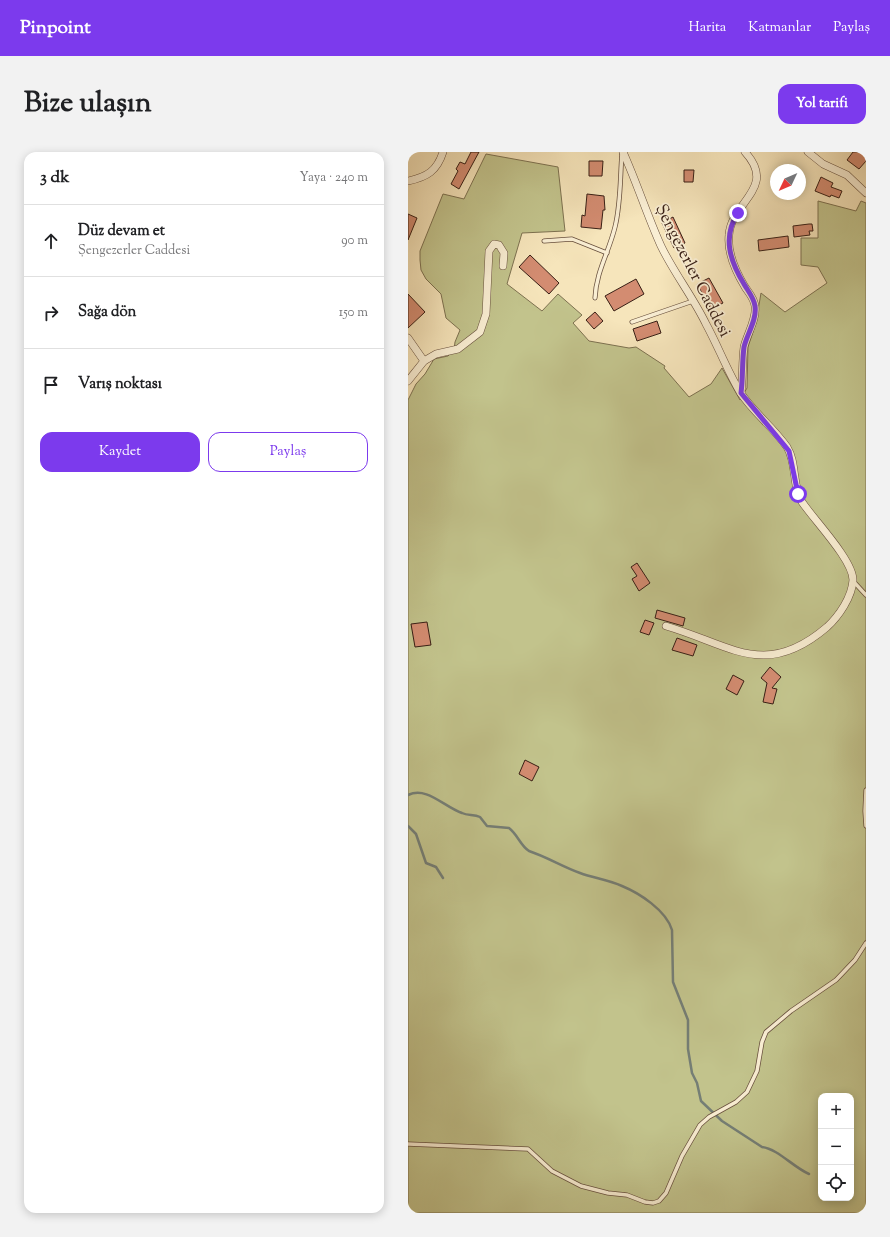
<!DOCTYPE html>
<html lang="tr">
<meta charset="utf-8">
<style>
:root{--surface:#fff;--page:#f2f2f2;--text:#202124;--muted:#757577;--line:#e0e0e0;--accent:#7c3aed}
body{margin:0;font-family:"Sorts Mill Goudy",serif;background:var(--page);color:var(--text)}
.controls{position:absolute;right:12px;bottom:12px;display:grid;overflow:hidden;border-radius:8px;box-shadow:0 2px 10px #0003}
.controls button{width:36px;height:36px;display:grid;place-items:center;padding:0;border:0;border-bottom:1px solid var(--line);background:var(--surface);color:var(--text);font:20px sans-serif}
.compass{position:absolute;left:362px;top:12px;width:36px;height:36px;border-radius:50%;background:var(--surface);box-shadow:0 2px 10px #0003;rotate:226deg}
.stop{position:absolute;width:12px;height:12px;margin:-9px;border:3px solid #7c3aed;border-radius:50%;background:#fff}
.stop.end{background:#7c3aed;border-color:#fff;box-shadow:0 1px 4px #0008}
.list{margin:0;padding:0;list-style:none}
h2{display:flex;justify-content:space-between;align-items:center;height:52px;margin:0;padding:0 16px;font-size:17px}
h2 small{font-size:13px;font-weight:400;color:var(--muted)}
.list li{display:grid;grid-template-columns:26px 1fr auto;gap:12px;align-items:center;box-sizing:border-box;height:72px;padding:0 16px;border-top:1px solid var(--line)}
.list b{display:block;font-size:15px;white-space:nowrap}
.list p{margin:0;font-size:13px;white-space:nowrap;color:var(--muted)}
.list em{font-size:13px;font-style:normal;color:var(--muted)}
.actions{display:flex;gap:8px;padding:12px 16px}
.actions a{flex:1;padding:9px 0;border:1px solid var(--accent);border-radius:12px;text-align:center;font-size:14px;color:var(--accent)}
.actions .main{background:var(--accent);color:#fff}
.icon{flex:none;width:22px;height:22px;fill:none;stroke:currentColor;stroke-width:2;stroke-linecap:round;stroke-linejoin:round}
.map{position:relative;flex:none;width:458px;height:1061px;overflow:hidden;border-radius:12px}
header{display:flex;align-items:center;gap:24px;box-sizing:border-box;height:56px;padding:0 20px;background:var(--accent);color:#fff}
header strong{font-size:19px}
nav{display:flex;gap:22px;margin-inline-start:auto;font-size:14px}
.intro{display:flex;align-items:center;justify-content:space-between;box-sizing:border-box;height:96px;padding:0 24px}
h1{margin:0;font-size:28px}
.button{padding:10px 18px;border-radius:12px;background:var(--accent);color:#fff;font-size:14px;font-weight:700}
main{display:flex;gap:24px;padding:0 24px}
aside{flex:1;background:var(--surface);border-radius:12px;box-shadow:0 2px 10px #0003}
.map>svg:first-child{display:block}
.green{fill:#c2c38c;stroke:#7d7150;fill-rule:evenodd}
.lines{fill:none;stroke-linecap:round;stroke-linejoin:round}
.stream{stroke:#757e75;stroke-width:2.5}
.building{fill:#d38c71;stroke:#381f15}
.service-casing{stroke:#68503e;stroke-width:5}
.minor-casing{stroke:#68503e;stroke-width:8}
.service{stroke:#f9eed3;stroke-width:3.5}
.minor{stroke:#f9eed3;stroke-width:7}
.route{stroke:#7c3aed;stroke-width:5}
.labels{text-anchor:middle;stroke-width:3.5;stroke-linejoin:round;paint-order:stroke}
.street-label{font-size:17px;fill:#381f15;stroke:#f9eed3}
</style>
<header>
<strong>Pinpoint</strong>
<nav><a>Harita</a><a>Katmanlar</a><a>Paylaş</a></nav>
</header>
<div class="intro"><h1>Bize ulaşın</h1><a class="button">Yol tarifi</a></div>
<main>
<aside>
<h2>3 dk<small>Yaya · 240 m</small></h2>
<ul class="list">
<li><svg class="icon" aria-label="ahead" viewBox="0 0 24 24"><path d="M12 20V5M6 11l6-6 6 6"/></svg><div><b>Düz devam et</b><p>Şengezerler Caddesi</p></div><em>90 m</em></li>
<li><svg class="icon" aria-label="right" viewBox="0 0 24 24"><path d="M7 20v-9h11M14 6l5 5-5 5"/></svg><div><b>Sağa dön</b></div><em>150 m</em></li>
<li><svg class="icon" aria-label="arrive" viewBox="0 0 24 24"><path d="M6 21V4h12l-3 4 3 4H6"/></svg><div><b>Varış noktası</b></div></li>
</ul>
<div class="actions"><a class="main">Kaydet</a><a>Paylaş</a></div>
</aside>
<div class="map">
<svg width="458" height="1061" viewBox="0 0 458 1061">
<rect width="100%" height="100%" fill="#f6e5bb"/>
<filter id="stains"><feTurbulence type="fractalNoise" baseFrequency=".005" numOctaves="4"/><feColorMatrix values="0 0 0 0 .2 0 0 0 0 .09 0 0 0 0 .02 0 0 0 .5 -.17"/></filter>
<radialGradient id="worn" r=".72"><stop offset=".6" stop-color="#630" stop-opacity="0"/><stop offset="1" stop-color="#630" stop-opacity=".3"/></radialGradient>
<path class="green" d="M 78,2 L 150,15 L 157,79 L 114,81 L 99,132 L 134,159 L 150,142 L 174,163 L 165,171 L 181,189 L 221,196 L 228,195 L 257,214 L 256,216 L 281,245 L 303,232 L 314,216 L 332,248 L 339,236 L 340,195 L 348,171 L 353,141 L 377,160 L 419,131 L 410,115 L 393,113 L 393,86 L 410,86 L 410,49 L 448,59 L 453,49 L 458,51 L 458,1061 L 0,1061 L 0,248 L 8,232 L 17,222 L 26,207 L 40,204 L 46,198 L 47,190 L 52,178 L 38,166 L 33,142 L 18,127 L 13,118 L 12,108 L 12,99 L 35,42 L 56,47 ZM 413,944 L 443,944 L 443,1046 L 413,1046 Z"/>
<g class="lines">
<g class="stream">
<path d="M 0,643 C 19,634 36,655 54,661 C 60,664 66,662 72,665 L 79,674 L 101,676 C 110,683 112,693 121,699 C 139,705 155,715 172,721 C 186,726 200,728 214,734 C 231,741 258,758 264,778 L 265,830 L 280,868 L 280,897 L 284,921 L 289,931 L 293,949 L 314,969 L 354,995 C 370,997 385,1015 401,1022"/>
<path d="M 0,674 L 8,682 L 18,711 L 28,715 L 35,726"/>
</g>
</g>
<g class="building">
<path d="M 63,0 L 71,0 L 51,37 L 43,32 L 50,19 L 48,17 L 52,10 L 57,12 Z"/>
<path d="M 445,0 L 455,0 L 458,2 L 458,9 L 451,17 L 439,8 Z"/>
<path d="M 181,9 L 195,9 L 194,24 L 181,24 Z"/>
<path d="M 276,18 L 286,18 L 285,30 L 276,30 Z"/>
<path d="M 413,25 L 425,31 L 423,35 L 434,39 L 431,46 L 423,43 L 422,45 L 407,39 Z"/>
<path d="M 179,42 L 196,44 L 197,58 L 195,58 L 193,77 L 173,75 L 174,63 L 177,64 Z"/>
<path d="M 0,62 L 9,66 L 0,88 Z"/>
<path d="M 265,65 L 277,91 L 266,96 L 254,71 Z"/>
<path d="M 401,72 L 404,72 L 405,79 L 401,79 L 402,83 L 386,85 L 385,74 Z"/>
<path d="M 380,84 L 381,95 L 351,99 L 350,88 Z"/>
<path d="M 122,103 L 151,131 L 141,142 L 111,115 Z"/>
<path d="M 301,126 L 315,151 L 303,157 L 289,132 Z"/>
<path d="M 228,127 L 236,142 L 206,159 L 197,144 Z"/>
<path d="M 0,142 L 17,160 L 0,176 Z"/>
<path d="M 187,160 L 195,169 L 186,177 L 178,168 Z"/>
<path d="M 249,169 L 253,181 L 229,189 L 225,177 Z"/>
<path d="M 229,411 L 242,431 L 231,439 L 224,427 L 229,424 L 223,415 Z"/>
<path d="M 249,458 L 277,466 L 275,474 L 247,466 Z"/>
<path d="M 237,468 L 246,471 L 241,483 L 232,480 Z"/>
<path d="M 19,470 L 23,493 L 7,495 L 3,472 Z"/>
<path d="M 269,486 L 289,493 L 285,504 L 264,498 Z"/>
<path d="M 362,515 L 373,525 L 364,536 L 369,537 L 365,552 L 355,550 L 359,531 L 353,526 Z"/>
<path d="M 325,523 L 336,529 L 329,543 L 318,537 Z"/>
<path d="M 117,608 L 131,615 L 124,629 L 111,622 Z"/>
</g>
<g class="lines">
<defs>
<g id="service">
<path d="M 136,89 L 164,87 L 199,101"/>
<path d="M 187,146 C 188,120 201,100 207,75 C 213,51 212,25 214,1"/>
<path d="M 224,170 L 285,149"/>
<path d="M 445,429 L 458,443"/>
<path d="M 458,638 L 457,659 L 458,674"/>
<path d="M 0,992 L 120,997 L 144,1019 L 173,1034 L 200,1041 L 219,1043 L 237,1050 L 245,1051 L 251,1049 L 258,1041 L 274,1004 L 292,973 L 301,965 L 328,950 L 339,940 L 349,919 L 354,890 L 358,880 L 383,859 L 428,828 L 447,808 L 458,791"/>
</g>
<g id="minor">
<path d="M 215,0 C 229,31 239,63 253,94 C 266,121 285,145 298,172 C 310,194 319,218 332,240 C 345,260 365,275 379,295 C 389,311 384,334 394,350 C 406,368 445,408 445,428 C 444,445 431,464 419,475 C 357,528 323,493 258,474"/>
<path d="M 400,0 L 415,12 L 439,23 L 458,41"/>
<path d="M 0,29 C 19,25 29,19 35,0"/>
<path d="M 0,186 L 16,209"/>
<path d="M 0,229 L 16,209 L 28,202 L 50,197 L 72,180 L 78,162 L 81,99 L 86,92 L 91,93 L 96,101 L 95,114"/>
<path d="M 333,241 C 335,226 334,210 336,195 C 339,182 349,167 347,154 C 346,146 341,141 337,135 C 328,120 319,101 321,83 C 323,50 370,36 337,0"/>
</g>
</defs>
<use href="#service" class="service-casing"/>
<use href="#minor" class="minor-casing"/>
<use href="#service" class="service"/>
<use href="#minor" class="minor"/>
</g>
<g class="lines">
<path class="route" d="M 330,61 C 314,85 322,109 336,132 C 340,139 346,146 347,154 C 349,168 339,182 336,195 C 334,210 335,226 333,241 L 381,299 L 390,342"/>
</g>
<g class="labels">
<g class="street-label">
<text transform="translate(286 118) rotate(63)" y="6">Şengezerler Caddesi</text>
</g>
</g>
<rect width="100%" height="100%" filter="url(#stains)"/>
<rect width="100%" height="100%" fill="url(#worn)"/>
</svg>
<div class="controls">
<button>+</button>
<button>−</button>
<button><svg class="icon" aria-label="locate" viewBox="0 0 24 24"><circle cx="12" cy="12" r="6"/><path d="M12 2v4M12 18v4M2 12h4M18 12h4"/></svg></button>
</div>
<svg class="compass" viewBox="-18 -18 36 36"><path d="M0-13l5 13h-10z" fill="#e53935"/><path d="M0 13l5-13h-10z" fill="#757577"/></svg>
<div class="stop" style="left:390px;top:342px"></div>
<div class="stop end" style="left:330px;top:61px"></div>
</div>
</main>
